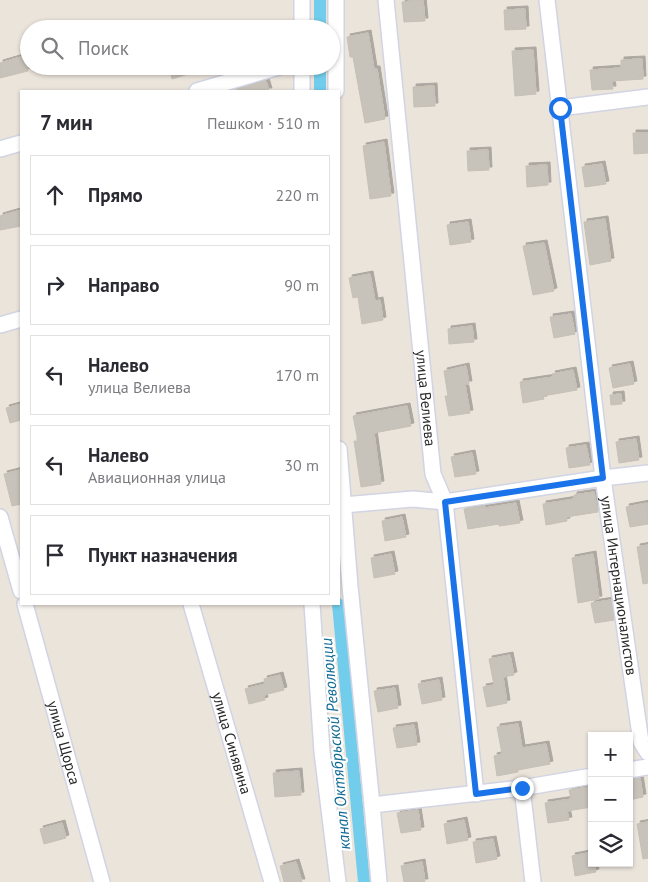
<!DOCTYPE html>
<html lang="ru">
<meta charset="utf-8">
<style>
:root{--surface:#fff;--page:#f7f7f7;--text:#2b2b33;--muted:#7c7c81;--line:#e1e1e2}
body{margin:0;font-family:"PT Sans",sans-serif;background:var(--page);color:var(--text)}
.controls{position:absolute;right:15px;bottom:15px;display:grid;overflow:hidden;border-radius:0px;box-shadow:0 1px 4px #0004}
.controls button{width:45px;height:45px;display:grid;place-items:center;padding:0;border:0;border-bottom:1px solid var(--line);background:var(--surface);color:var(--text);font:25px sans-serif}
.stop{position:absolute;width:15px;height:15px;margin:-11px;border:4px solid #1a73e8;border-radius:50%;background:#fff}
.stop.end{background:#1a73e8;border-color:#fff;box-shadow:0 1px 5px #0008}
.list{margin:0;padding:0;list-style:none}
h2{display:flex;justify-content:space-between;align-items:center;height:65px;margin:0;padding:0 20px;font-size:21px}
h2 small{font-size:16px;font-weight:400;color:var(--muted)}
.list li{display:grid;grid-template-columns:32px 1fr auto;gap:15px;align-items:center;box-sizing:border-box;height:80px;margin:0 10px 10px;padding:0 10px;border:1px solid var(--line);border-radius:0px}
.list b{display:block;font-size:19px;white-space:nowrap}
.list p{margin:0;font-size:16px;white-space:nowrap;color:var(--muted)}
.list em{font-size:16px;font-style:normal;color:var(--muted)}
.icon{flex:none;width:28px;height:28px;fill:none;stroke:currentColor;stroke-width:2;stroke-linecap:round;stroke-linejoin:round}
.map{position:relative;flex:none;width:648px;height:882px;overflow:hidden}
.search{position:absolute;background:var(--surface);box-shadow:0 1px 4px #0004;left:20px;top:20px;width:320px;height:55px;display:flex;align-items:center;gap:12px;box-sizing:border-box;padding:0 18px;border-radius:28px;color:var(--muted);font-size:19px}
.panel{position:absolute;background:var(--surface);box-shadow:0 1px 4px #0004;left:20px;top:90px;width:320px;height:515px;border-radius:0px}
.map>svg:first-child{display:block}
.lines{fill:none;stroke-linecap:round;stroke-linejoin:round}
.canal{stroke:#71cdeb;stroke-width:12}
.building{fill:#c7c2ba;stroke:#c6c0b5;filter:url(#shadow)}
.minor-casing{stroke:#d1d4e2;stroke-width:18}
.minor{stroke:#fff;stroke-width:15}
.route{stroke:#1a73e8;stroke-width:6}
.labels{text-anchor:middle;stroke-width:4.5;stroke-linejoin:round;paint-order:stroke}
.street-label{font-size:15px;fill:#292929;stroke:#fff}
.water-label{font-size:16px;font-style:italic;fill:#116b96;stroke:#fff}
</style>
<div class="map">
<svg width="648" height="882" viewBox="0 0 648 882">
<defs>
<filter id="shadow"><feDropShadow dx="3" dy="-3" stdDeviation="0" flood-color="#0004"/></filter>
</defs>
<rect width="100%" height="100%" fill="#ebe4db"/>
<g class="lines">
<g class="canal">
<path d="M 320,29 L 320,0"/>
<path d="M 320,91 L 320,66"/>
<path d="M 338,604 L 364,882"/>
</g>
</g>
<g class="building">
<path d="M 423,0 L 425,21 L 404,22 L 402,2 Z"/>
<path d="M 525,9 L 526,29 L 505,30 L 504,10 Z"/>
<path d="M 368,33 L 374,69 L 377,69 L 385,119 L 365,123 L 353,57 L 350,57 L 347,37 Z"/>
<path d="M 533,50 L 536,94 L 515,96 L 512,51 Z"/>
<path d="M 24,56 L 28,71 L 0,78 L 0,63 Z"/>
<path d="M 642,59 L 643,79 L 612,81 L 613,89 L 592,90 L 590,70 L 621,68 L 621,60 Z"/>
<path d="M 169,66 L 186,66 L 188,74 L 172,79 Z"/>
<path d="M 266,81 L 269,91 L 236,91 L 236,89 Z"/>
<path d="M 434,86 L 435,106 L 414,107 L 413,87 Z"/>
<path d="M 633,133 L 648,133 L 648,153 L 634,154 Z"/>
<path d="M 384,142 L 391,196 L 370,199 L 363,146 Z"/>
<path d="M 488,150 L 489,170 L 468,171 L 467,151 Z"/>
<path d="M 602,164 L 606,184 L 585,187 L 582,167 Z"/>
<path d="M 547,165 L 548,185 L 527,187 L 526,166 Z"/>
<path d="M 21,210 L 21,226 L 0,230 L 0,216 Z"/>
<path d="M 605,219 L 611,261 L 590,265 L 584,222 Z"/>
<path d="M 468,222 L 471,242 L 450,245 L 447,225 Z"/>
<path d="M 544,243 L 554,291 L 533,295 L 523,246 Z"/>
<path d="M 370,274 L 375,301 L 380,300 L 383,320 L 362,324 L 358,297 L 353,298 L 349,278 Z"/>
<path d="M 571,314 L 575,334 L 554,338 L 550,317 Z"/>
<path d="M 472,326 L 474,342 L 449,344 L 448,329 Z"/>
<path d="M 630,364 L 634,384 L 613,388 L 609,368 Z"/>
<path d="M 466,366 L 469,384 L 465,384 L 470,413 L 449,416 L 445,396 L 448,396 L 444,371 Z"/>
<path d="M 573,370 L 577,390 L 543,396 L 544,399 L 523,403 L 520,382 L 553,377 L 552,374 Z"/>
<path d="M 621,394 L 622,404 L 611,405 L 610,395 Z"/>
<path d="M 21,404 L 21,420 L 10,423 L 6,408 Z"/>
<path d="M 407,406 L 411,426 L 374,433 L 381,484 L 361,487 L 354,441 L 358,441 L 353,416 Z"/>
<path d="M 636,439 L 639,460 L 619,463 L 616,442 Z"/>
<path d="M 586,445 L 590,465 L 569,468 L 566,448 Z"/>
<path d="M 472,453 L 476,474 L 455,477 L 451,457 Z"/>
<path d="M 20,470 L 21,476 L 21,504 L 12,506 L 4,474 Z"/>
<path d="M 594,492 L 598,512 L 566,517 L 567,521 L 546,525 L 543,504 L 574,499 L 574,495 Z"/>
<path d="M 516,503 L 520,523 L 499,526 L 499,524 L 468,529 L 464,509 L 485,506 L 485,508 Z"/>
<path d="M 647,503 L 648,524 L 630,527 L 626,507 Z"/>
<path d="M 402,517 L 406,537 L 385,541 L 382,521 Z"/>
<path d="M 648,545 L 648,583 L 643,584 L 637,547 Z"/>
<path d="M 391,554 L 395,574 L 374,578 L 371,558 Z"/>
<path d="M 593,554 L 599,599 L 578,603 L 572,558 Z"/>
<path d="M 611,600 L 614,620 L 595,623 L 591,603 Z"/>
<path d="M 510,655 L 514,675 L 503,677 L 507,703 L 487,707 L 483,687 L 494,685 L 489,659 Z"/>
<path d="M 280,675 L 284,690 L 264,695 L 265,700 L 249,704 L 245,689 L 265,684 L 264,679 Z"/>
<path d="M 439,680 L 442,700 L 422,704 L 418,684 Z"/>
<path d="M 395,688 L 398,708 L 378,712 L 374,691 Z"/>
<path d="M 518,724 L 522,748 L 546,744 L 550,764 L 518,770 L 518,772 L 497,776 L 494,756 L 502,754 L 497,727 Z"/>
<path d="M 414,725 L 417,745 L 397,748 L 393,728 Z"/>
<path d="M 299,771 L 301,795 L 275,797 L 273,773 Z"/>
<path d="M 640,778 L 643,797 L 629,800 L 629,779 Z"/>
<path d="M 590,787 L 592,807 L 567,811 L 569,820 L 548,823 L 545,803 L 571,799 L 569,790 Z"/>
<path d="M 418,810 L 421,830 L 401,833 L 397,813 Z"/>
<path d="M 464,820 L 468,840 L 447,844 L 444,824 Z"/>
<path d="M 648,822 L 648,858 L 643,859 L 637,824 Z"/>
<path d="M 62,823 L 66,838 L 44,844 L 40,829 Z"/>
<path d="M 493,839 L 497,859 L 476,863 L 473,842 Z"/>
<path d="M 592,852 L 592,863 L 594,863 L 596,872 L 575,876 L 572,856 Z"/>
<path d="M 296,862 L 302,882 L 284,882 L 280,866 Z"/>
<path d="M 422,862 L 425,882 L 404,882 L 401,866 Z"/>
</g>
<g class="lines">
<defs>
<g id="minor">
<path d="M 302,0 L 302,29"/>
<path id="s1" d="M 386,0 L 433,474 L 445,502 L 476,794"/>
<path id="s2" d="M 547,0 L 603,478 L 641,742 L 648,753"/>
<path d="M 197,91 L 282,66"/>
<path d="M 302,91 L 302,66"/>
<path d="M 336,91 L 336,0"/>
<path d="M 560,108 L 648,97"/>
<path d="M 0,149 L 21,143"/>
<path d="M 0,325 L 21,319"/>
<path d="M 339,449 L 350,586 L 372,805"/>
<path d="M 343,505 L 413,499 L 445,502 L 603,478 L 648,473"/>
<path d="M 0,517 L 21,591"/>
<path id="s3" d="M 25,604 L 102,882"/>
<path id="s4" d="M 191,604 L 272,882"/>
<path d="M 312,604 L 322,752 L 338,882"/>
<path d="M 629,770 L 648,767"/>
<path d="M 522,788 L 533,882"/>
<path d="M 379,882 L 372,805 L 522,788 L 592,776"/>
</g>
</defs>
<use href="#minor" class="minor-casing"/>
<use href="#minor" class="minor"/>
</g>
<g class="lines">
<path class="route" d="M 522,788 L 476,794 L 445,502 L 603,478 L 560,108"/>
</g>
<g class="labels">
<g class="street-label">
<text dy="5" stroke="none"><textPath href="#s1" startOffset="400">улица Велиева</textPath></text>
<text dy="5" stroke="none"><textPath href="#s2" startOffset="590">улица Интернационалистов</textPath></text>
<text dy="5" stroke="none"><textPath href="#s3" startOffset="144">улица Щорса</textPath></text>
<text dy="5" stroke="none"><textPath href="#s4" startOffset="145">улица Синявина</textPath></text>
</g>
<g class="water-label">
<text transform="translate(335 744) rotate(-95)" y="6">канал Октябрьской Революции</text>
</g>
</g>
</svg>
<div class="controls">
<button>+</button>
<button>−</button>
<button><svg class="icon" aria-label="layers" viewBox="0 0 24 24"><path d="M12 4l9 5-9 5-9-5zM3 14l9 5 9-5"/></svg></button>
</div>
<div class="stop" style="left:560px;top:108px"></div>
<div class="stop end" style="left:522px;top:788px"></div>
<div class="search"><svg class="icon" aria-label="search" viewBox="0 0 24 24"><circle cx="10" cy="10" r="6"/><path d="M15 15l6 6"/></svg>Поиск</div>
<section class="panel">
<h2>7 мин<small>Пешком · 510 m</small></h2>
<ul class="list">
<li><svg class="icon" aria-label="ahead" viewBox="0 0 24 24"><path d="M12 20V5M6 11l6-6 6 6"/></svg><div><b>Прямо</b></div><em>220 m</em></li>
<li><svg class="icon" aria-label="right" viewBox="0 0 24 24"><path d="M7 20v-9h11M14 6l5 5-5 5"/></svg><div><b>Направо</b></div><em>90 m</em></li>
<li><svg class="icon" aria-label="left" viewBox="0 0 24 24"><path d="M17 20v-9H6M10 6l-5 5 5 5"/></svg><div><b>Налево</b><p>улица Велиева</p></div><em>170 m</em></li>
<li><svg class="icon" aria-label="left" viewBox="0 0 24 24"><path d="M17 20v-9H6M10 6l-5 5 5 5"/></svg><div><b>Налево</b><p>Авиационная улица</p></div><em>30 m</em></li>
<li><svg class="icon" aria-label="arrive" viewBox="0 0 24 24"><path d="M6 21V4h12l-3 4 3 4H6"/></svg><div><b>Пункт назначения</b></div></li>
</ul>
</section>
</div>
